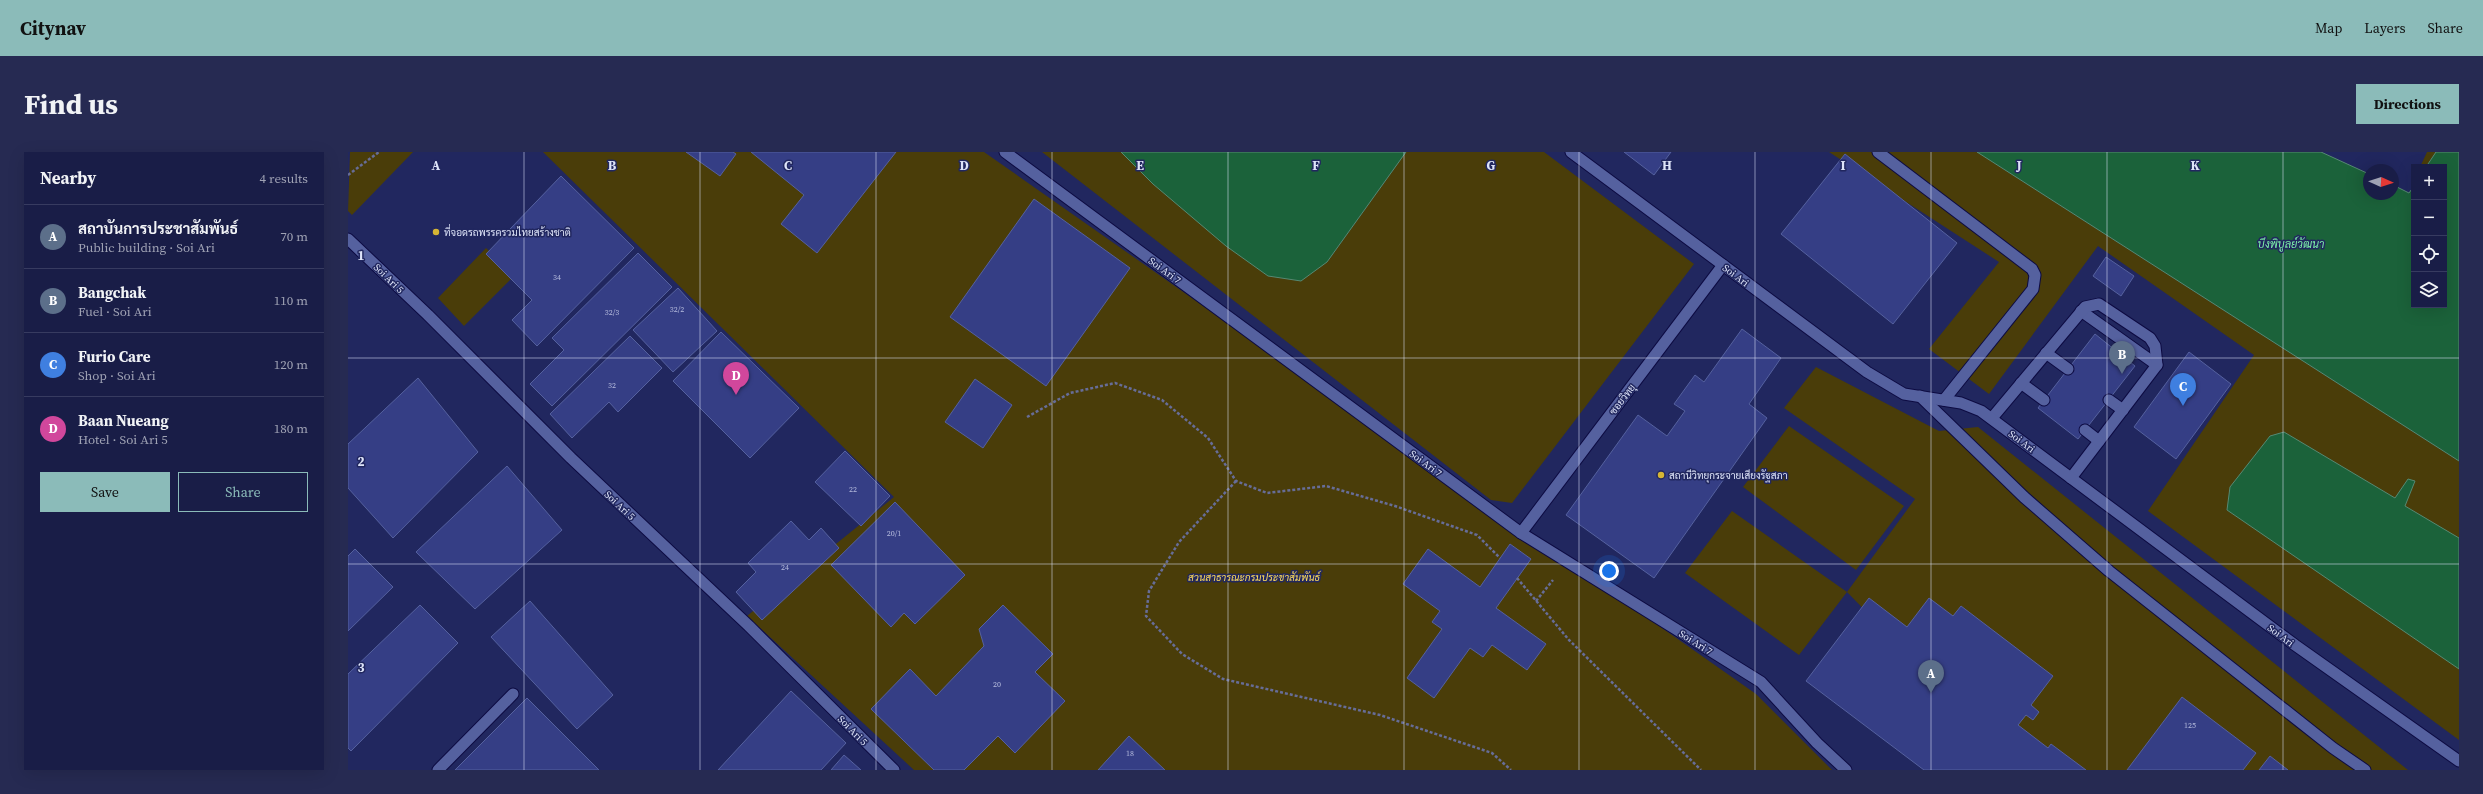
<!DOCTYPE html>
<meta charset="utf-8">
<style>
:root{--surface:#191d47;--page:#262a52;--text:#f1f3f6;--muted:#9fa2b4;--line:#373b60;--accent:#8bbbb9}
body{margin:0;font-family:"Source Serif 4",Sarabun,serif;background:var(--page);color:var(--text)}
.controls{position:absolute;right:12px;top:12px;display:grid;overflow:hidden;border-radius:0px;box-shadow:0 4px 16px #0002}
.controls button{width:36px;height:36px;display:grid;place-items:center;padding:0;border:0;border-bottom:1px solid var(--line);background:var(--surface);color:var(--text);font:20px sans-serif}
.compass{position:absolute;left:2015px;top:12px;width:36px;height:36px;border-radius:50%;background:var(--surface);box-shadow:0 4px 16px #0002;rotate:93deg}
.you{position:absolute;left:1261px;top:419px;width:14px;height:14px;margin:-10px;border:3px solid #fff;border-radius:50%;background:#1a73e8;box-shadow:0 0 0 6px #1a73e833}
.badge{display:grid;place-items:center;width:26px;height:26px;border-radius:50%;background:var(--accent);color:#fff;font-size:13px;font-weight:700}
.pin{position:absolute;translate:-50% -33px;filter:drop-shadow(0 1px 2px #0008)}
.pin::after{content:'';position:absolute;top:21px;width:14px;height:12px;background:inherit;clip-path:polygon(0 0,100% 0,50% 100%)}
.list{margin:0;padding:0;list-style:none}
h2{display:flex;justify-content:space-between;align-items:center;height:52px;margin:0;padding:0 16px;font-size:17px}
h2 small{font-size:13px;font-weight:400;color:var(--muted)}
.list li{display:grid;grid-template-columns:26px 1fr auto;gap:12px;align-items:center;box-sizing:border-box;height:64px;padding:0 16px;border-top:1px solid var(--line)}
.list b{display:block;font-size:15px;white-space:nowrap}
.list p{margin:0;font-size:13px;white-space:nowrap;color:var(--muted)}
.list em{font-size:13px;font-style:normal;color:var(--muted)}
.actions{display:flex;gap:8px;padding:12px 16px}
.actions a{flex:1;padding:9px 0;border:1px solid var(--accent);border-radius:0px;text-align:center;font-size:14px;color:var(--accent)}
.actions .main{background:var(--accent);color:#111}
.icon{flex:none;width:22px;height:22px;fill:none;stroke:currentColor;stroke-width:2;stroke-linecap:round;stroke-linejoin:round}
.map{position:relative;flex:none;width:2111px;height:618px;overflow:hidden;border-radius:0px}
header{display:flex;align-items:center;gap:24px;box-sizing:border-box;height:56px;padding:0 20px;background:var(--accent);color:#111}
header strong{font-size:19px}
nav{display:flex;gap:22px;margin-inline-start:auto;font-size:14px}
.intro{display:flex;align-items:center;justify-content:space-between;box-sizing:border-box;height:96px;padding:0 24px}
h1{margin:0;font-size:28px}
.button{padding:10px 18px;border-radius:0px;background:var(--accent);color:#111;font-size:14px;font-weight:700}
main{display:flex;gap:24px;padding:0 24px}
aside{flex:1;background:var(--surface);border-radius:0px;box-shadow:0 4px 16px #0002}
.map>svg:first-child{display:block}
.green{fill:#4a3d09}
.water{fill:#1b623a;stroke:#568973}
.building{fill:#353e85;stroke:#55619f}
.lines{fill:none;stroke-linecap:round;stroke-linejoin:round}
.service-casing{stroke:#0d0b42;stroke-width:13}
.minor-casing{stroke:#0d0b42;stroke-width:13}
.path{stroke:#676d98;stroke-width:2.5;stroke-dasharray:3 2;stroke-linecap:butt}
.service{stroke:#55619f;stroke-width:11}
.minor{stroke:#55619f;stroke-width:11}
.grid{fill:none;stroke:#dee4f9;stroke-width:1;stroke-opacity:0.55}
.poi-dot{fill:#d5b534;stroke:#21275f;stroke-width:1.5}
.labels{text-anchor:middle;stroke-width:3;stroke-linejoin:round;paint-order:stroke}
.number-label{font-size:8px;fill:#b4badc}
.poi-label{font-size:10px;fill:#dee4f9;stroke:#21275f;text-anchor:start}
.street-label{font-size:10px;fill:#dee4f9;stroke:#21275f}
.park-label{font-size:10px;font-style:italic;fill:#fddb5b;stroke:#21275f}
.water-label{font-size:11px;font-style:italic;fill:#7df2a8;stroke:#21275f}
.grid-label{font-size:13px;text-anchor:middle;font-weight:bold;fill:#dee4f9;stroke:#21275f;stroke-width:3;stroke-linejoin:round;paint-order:stroke}
</style>
<header>
<strong>Citynav</strong>
<nav><a>Map</a><a>Layers</a><a>Share</a></nav>
</header>
<div class="intro"><h1>Find us</h1><a class="button">Directions</a></div>
<main>
<aside>
<h2>Nearby<small>4 results</small></h2>
<ul class="list">
<li><span class="badge" style="background:#5c6f8a">A</span><div><b>สถาบันการประชาสัมพันธ์</b><p>Public building · Soi Ari</p></div><em>70 m</em></li>
<li><span class="badge" style="background:#5c6f8a">B</span><div><b>Bangchak</b><p>Fuel · Soi Ari</p></div><em>110 m</em></li>
<li><span class="badge" style="background:#3f7fe0">C</span><div><b>Furio Care</b><p>Shop · Soi Ari</p></div><em>120 m</em></li>
<li><span class="badge" style="background:#d1479c">D</span><div><b>Baan Nueang</b><p>Hotel · Soi Ari 5</p></div><em>180 m</em></li>
</ul>
<div class="actions"><a class="main">Save</a><a>Share</a></div>
</aside>
<div class="map">
<svg width="2111" height="618" viewBox="0 0 2111 618">
<rect width="100%" height="100%" fill="#21275f"/>
<g class="green">
<path d="M 2,0 L 65,0 L 4,63 L 0,59 Z"/>
<path d="M 195,0 L 636,0 L 1408,542 L 1484,618 L 566,618 L 399,464 L 546,345 Z"/>
<path d="M 694,0 L 773,0 L 805,32 L 979,110 L 1058,0 L 1196,0 L 1346,112 L 1164,351 L 1143,348 Z"/>
<path d="M 1481,0 L 1629,0 L 2111,309 L 2111,588 L 1800,359 L 1906,203 L 1750,94 L 1641,242 L 1581,197 L 1651,110 Z"/>
<path d="M 2079,0 L 2088,0 L 2078,15 L 2072,15 Z"/>
<path d="M 138,96 L 167,123 L 116,174 L 90,146 Z"/>
<path d="M 1468,215 L 1591,279 L 1630,275 L 2060,618 L 1673,618 L 1499,440 L 1451,503 L 1337,421 L 1384,359 L 1499,440 L 1567,347 L 1436,256 Z"/>
<path d="M 1441,274 L 1556,354 L 1508,418 L 1395,335 Z"/>
</g>
<g class="water">
<path d="M 773,0 L 1058,0 L 979,110 L 953,129 L 920,124 L 878,94 L 805,32 Z"/>
<path d="M 1629,0 L 1973,0 L 2021,22 L 2021,42 L 2045,42 L 2045,33 L 2061,41 L 2066,34 L 2066,153 L 2096,153 L 2096,15 L 2078,15 L 2088,0 L 2111,0 L 2111,309 Z"/>
<path d="M 1936,280 L 2047,346 L 2060,327 L 2067,329 L 2057,354 L 2111,386 L 2111,517 L 1879,358 L 1882,335 L 1922,284 Z"/>
</g>
<g class="building">
<path d="M 338,0 L 385,0 L 388,2 L 372,24 Z"/>
<path d="M 403,0 L 548,0 L 469,101 L 433,72 L 456,43 Z"/>
<path d="M 1276,0 L 1323,0 L 1306,23 Z"/>
<path d="M 1497,2 L 1609,91 L 1545,172 L 1433,82 Z"/>
<path d="M 213,24 L 286,96 L 189,194 L 164,168 L 184,148 L 138,102 Z"/>
<path d="M 686,47 L 782,116 L 698,234 L 602,165 Z"/>
<path d="M 290,101 L 324,135 L 204,254 L 182,232 L 216,198 L 204,186 Z"/>
<path d="M 1758,105 L 1786,124 L 1773,144 L 1745,124 Z"/>
<path d="M 330,136 L 369,179 L 325,220 L 285,178 Z"/>
<path d="M 1394,177 L 1433,206 L 1401,252 L 1419,266 L 1306,426 L 1218,363 L 1290,263 L 1319,284 L 1337,259 L 1326,252 L 1347,223 L 1356,230 Z"/>
<path d="M 373,180 L 451,256 L 402,306 L 325,229 Z"/>
<path d="M 1747,182 L 1787,214 L 1730,287 L 1690,256 Z"/>
<path d="M 282,184 L 314,216 L 270,260 L 261,250 L 224,286 L 202,262 Z"/>
<path d="M 1841,200 L 1883,232 L 1828,307 L 1786,275 Z"/>
<path d="M 70,226 L 130,300 L 45,386 L 0,336 L 0,292 Z"/>
<path d="M 627,227 L 664,253 L 635,296 L 597,270 Z"/>
<path d="M 497,299 L 542,344 L 513,374 L 467,330 Z"/>
<path d="M 159,314 L 214,378 L 127,457 L 68,400 Z"/>
<path d="M 547,350 L 617,423 L 567,472 L 556,461 L 543,475 L 483,413 Z"/>
<path d="M 443,369 L 461,388 L 473,376 L 491,396 L 414,468 L 388,440 L 408,420 L 400,411 Z"/>
<path d="M 1162,392 L 1183,407 L 1148,456 L 1198,492 L 1179,518 L 1144,493 L 1135,505 L 1122,496 L 1086,546 L 1059,526 L 1094,477 L 1084,470 L 1092,459 L 1055,432 L 1080,397 L 1132,435 Z"/>
<path d="M 7,397 L 45,435 L 0,479 L 0,404 Z"/>
<path d="M 1521,446 L 1559,475 L 1581,446 L 1605,464 L 1613,454 L 1705,524 L 1683,553 L 1691,560 L 1685,568 L 1678,563 L 1670,573 L 1700,596 L 1703,592 L 1738,618 L 1576,618 L 1458,529 Z"/>
<path d="M 182,449 L 265,543 L 229,577 L 143,485 Z"/>
<path d="M 72,453 L 110,491 L 3,599 L 0,596 L 0,522 Z"/>
<path d="M 655,453 L 705,502 L 687,520 L 717,549 L 667,601 L 650,584 L 616,618 L 586,618 L 523,557 L 562,517 L 588,544 L 636,494 L 631,477 Z"/>
<path d="M 443,539 L 498,591 L 473,618 L 370,618 Z"/>
<path d="M 1834,545 L 1908,601 L 1895,618 L 1779,618 Z"/>
<path d="M 179,546 L 251,618 L 107,618 Z"/>
<path d="M 781,584 L 817,618 L 750,618 Z"/>
<path d="M 496,603 L 513,618 L 483,618 Z"/>
<path d="M 1922,604 L 1940,618 L 1911,618 Z"/>
</g>
<g class="lines">
<defs>
<g id="service">
<path d="M 657,0 L 1173,381 L 1413,530 L 1469,591 L 1498,618"/>
<path d="M 1733,159 L 1809,213"/>
<path d="M 1698,201 L 1720,217"/>
<path d="M 1673,231 L 1696,248"/>
<path d="M 1572,244 L 1676,345 L 1761,419 L 1985,596 L 2017,618"/>
<path d="M 1761,248 L 1775,258"/>
<path d="M 1644,266 L 1737,155 L 1751,152 L 1802,186 L 1807,194 L 1809,213 L 1723,326"/>
<path d="M 1737,278 L 1751,289"/>
<path d="M 1173,381 L 1375,113"/>
<path d="M 90,618 L 165,542"/>
</g>
<g id="minor">
<path d="M 1223,0 L 1519,220 L 1556,242 L 1613,251 L 1633,259 L 1947,493 L 2111,609"/>
<path d="M 1530,0 L 1684,117 L 1687,123 L 1685,137 L 1596,248"/>
<path d="M 0,87 L 80,163 L 223,306 L 401,474 L 546,618"/>
</g>
</defs>
<use href="#service" class="service-casing"/>
<use href="#minor" class="minor-casing"/>
<g class="path">
<path d="M 0,23 L 31,0"/>
<path d="M 679,265 L 722,241 L 767,231 L 814,248 L 860,286 L 888,329 L 919,341 L 978,334 L 1047,354 L 1129,383 L 1152,406"/>
<path d="M 888,329 L 831,390 L 801,439 L 798,464 L 834,502 L 875,527 L 1032,563 L 1144,601 L 1163,618"/>
<path d="M 1169,426 L 1221,488 L 1353,618"/>
<path d="M 1188,449 L 1205,428"/>
</g>
<use href="#service" class="service"/>
<use href="#minor" class="minor"/>
</g>
<path class="grid" d="M 176,0 L 176,618M 352,0 L 352,618M 528,0 L 528,618M 704,0 L 704,618M 880,0 L 880,618M 1056,0 L 1056,618M 1231,0 L 1231,618M 1407,0 L 1407,618M 1583,0 L 1583,618M 1759,0 L 1759,618M 1935,0 L 1935,618M 0,206 L 2111,206M 0,412 L 2111,412"/>
<g class="poi-dot">
<circle cx="88" cy="80" r="4"/>
<circle cx="1313" cy="323" r="4"/>
</g>
<g class="labels">
<g class="number-label">
<text x="209" y="128">34</text>
<text x="329" y="160">32/2</text>
<text x="264" y="163">32/3</text>
<text x="264" y="236">32</text>
<text x="505" y="340">22</text>
<text x="546" y="384">20/1</text>
<text x="437" y="418">24</text>
<text x="649" y="535">20</text>
<text x="1842" y="576">125</text>
<text x="782" y="604">18</text>
</g>
<g class="poi-label">
<text x="96" y="84">ที่จอดรถพรรครวมไทยสร้างชาติ</text>
<text x="1321" y="327">สถานีวิทยุกระจายเสียงรัฐสภา</text>
</g>
<g class="street-label">
<text transform="translate(817 118) rotate(36)" y="4">Soi Ari 7</text>
<text transform="translate(1388 123) rotate(37)" y="4">Soi Ari</text>
<text transform="translate(41 126) rotate(44)" y="4">Soi Ari 5</text>
<text transform="translate(1274 247) rotate(-53)" y="4">ซอยวิทยุ</text>
<text transform="translate(1674 289) rotate(37)" y="4">Soi Ari</text>
<text transform="translate(1078 311) rotate(36)" y="4">Soi Ari 7</text>
<text transform="translate(272 353) rotate(43)" y="4">Soi Ari 5</text>
<text transform="translate(1933 483) rotate(37)" y="4">Soi Ari</text>
<text transform="translate(1348 490) rotate(32)" y="4">Soi Ari 7</text>
<text transform="translate(505 578) rotate(45)" y="4">Soi Ari 5</text>
</g>
<g class="park-label">
<text x="906" y="429">สวนสาธารณะกรมประชาสัมพันธ์</text>
</g>
<g class="water-label">
<text x="1943" y="96">บึงพิบูลย์วัฒนา</text>
</g>
</g>
<g class="grid-label">
<text x="88" y="18">A</text>
<text x="264" y="18">B</text>
<text x="440" y="18">C</text>
<text x="616" y="18">D</text>
<text x="792" y="18">E</text>
<text x="968" y="18">F</text>
<text x="1143" y="18">G</text>
<text x="1319" y="18">H</text>
<text x="1495" y="18">I</text>
<text x="1671" y="18">J</text>
<text x="1847" y="18">K</text>
<text x="13" y="108">1</text>
<text x="13" y="314">2</text>
<text x="13" y="520">3</text>
</g>
</svg>
<div class="controls">
<button>+</button>
<button>−</button>
<button><svg class="icon" aria-label="locate" viewBox="0 0 24 24"><circle cx="12" cy="12" r="6"/><path d="M12 2v4M12 18v4M2 12h4M18 12h4"/></svg></button>
<button><svg class="icon" aria-label="layers" viewBox="0 0 24 24"><path d="M12 4l9 5-9 5-9-5zM3 14l9 5 9-5"/></svg></button>
</div>
<svg class="compass" viewBox="-18 -18 36 36"><path d="M0-13l5 13h-10z" fill="#e53935"/><path d="M0 13l5-13h-10z" fill="#9fa2b4"/></svg>
<div class="you"></div>
<div class="pin badge" style="left:1583px;top:541px;background:#5c6f8a">A</div>
<div class="pin badge" style="left:1774px;top:222px;background:#5c6f8a">B</div>
<div class="pin badge" style="left:1835px;top:254px;background:#3f7fe0">C</div>
<div class="pin badge" style="left:388px;top:243px;background:#d1479c">D</div>
</div>
</main>
